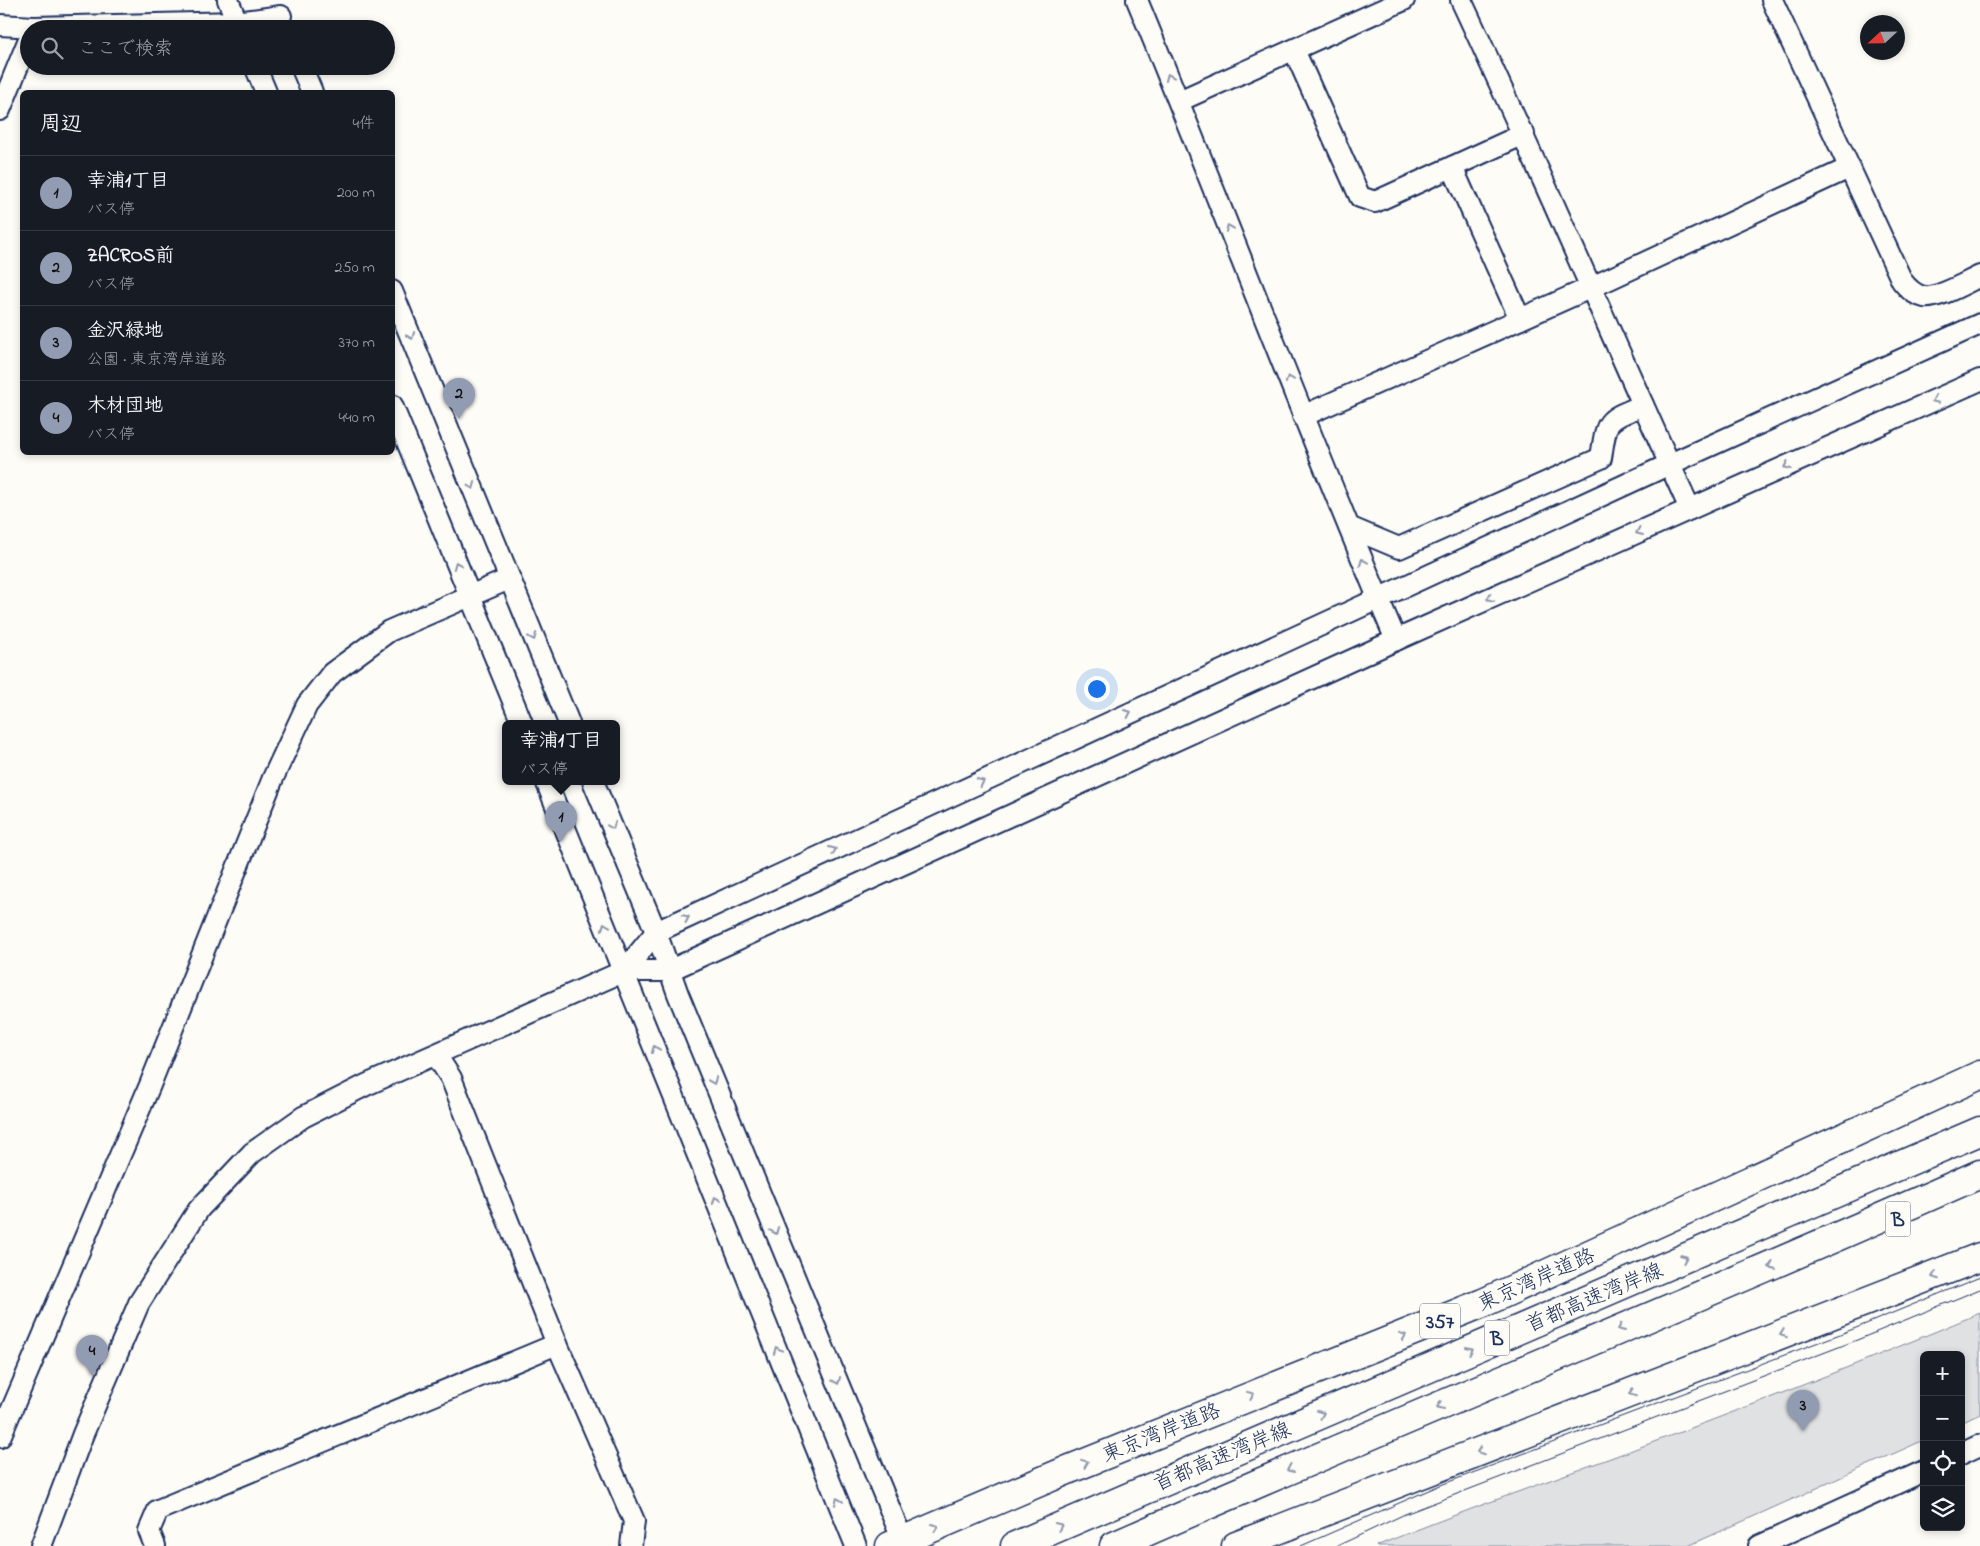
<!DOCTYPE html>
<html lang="ja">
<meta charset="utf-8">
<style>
:root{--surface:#171b24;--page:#242831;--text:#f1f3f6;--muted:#9ea1a6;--line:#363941;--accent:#919bb2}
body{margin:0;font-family:"Indie Flower","Klee One",sans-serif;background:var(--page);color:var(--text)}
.controls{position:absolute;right:15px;bottom:15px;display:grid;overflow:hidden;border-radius:8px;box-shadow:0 2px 8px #0003}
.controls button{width:45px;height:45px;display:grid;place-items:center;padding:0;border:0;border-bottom:1px solid var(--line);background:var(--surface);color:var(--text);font:25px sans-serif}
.compass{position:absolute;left:1860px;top:15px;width:45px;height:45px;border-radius:50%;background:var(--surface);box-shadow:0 2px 8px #0003;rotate:248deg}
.you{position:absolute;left:1096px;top:688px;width:18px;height:18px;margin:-12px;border:4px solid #fff;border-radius:50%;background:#1a73e8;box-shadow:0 0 0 8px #1a73e833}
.badge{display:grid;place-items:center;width:32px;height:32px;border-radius:50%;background:var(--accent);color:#111;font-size:16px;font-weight:700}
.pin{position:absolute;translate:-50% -41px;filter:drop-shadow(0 1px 2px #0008)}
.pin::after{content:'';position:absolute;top:26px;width:18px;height:15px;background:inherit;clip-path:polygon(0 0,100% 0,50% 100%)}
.popup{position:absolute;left:502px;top:720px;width:118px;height:65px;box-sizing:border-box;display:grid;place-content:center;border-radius:8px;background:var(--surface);filter:drop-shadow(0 1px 4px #0005);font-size:16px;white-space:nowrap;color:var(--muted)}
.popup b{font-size:19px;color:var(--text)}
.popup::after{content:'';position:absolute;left:50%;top:100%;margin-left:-10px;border:10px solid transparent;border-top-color:var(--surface)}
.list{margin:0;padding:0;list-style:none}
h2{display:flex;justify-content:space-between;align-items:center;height:65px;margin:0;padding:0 20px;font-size:21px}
h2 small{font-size:16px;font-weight:400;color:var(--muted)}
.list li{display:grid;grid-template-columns:32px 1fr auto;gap:15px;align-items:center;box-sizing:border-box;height:75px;padding:0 20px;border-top:1px solid var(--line)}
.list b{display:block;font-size:19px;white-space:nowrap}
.list p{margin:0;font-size:16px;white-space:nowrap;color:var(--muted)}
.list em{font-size:16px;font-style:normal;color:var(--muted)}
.icon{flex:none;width:28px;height:28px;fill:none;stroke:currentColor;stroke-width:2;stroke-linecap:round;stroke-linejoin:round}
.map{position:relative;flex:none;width:1980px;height:1546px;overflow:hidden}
.search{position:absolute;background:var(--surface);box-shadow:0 2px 8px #0003;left:20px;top:20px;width:375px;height:55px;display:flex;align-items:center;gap:12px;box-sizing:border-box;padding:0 18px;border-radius:28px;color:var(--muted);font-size:19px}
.panel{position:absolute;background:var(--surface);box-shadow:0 2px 8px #0003;left:20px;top:90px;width:375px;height:365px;border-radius:8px}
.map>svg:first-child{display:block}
.green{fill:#e0e1e3;stroke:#7e88a0}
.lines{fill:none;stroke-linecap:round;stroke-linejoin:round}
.minor-casing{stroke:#1b2f5e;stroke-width:24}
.highway-casing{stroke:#1b2f5e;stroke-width:31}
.minor{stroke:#fdfcf7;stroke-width:20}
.highway{stroke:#fdfcf7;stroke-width:28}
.tram{stroke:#1b2f5e;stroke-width:1}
.oneway{stroke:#8c96aa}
.labels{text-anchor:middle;stroke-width:4;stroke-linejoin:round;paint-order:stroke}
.shield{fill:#fdfcf7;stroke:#5f6c8c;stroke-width:1}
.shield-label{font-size:20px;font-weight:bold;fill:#1b2f5e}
.street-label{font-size:21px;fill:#1b2f5e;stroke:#fdfcf7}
</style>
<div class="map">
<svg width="1980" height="1546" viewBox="0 0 1980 1546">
<rect width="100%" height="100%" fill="#fdfcf7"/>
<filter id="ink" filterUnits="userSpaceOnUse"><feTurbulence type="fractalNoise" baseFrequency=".02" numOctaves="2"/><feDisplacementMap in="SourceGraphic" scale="10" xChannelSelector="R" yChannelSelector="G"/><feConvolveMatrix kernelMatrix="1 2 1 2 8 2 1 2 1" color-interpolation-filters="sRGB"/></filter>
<g filter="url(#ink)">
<path class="green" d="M 1980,1313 L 1980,1414 L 1961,1423 L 1961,1355 L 1924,1355 L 1924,1440 L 1688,1546 L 1376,1546 C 1462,1511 1549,1481 1635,1449 C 1751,1406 1866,1361 1980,1313 Z"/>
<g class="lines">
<defs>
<g id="minor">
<path d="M 228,0 L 240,29"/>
<path d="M 1137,0 C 1225,212 1305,428 1396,640"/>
<path d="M 1461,0 C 1540,169 1613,340 1690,509"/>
<path d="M 1772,0 L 1902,281 C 1908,289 1914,295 1924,297 C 1938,299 1967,282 1980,276"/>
<path d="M 0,25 L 34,27 L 237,22 L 281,16"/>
<path d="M 1294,50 L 1360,197 L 1375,202 L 1524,134"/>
<path d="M 255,66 L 266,92"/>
<path d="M 301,66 L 312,92"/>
<path d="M 1179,101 L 1404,0"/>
<path d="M 0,110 L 29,39"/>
<path d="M 1452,167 L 1520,319"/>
<path d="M 392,291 L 569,723"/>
<path d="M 392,405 L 522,723"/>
<path d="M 1303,416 L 1592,287 L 1849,168"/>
<path d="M 1349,527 L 1399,548 L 1601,458 C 1607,418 1605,421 1643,405"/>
<path d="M 546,781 L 856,1546"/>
<path d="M 593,781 L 656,932 L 678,994 L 903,1541"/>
<path d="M 624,971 L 656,932 L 1670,464 L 1980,324"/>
<path d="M 436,1055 L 451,1078 L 557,1344 L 634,1521 L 631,1546"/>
<path d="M 0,1437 L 150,1085 L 273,778 L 307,705 L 332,673 L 389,631 L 509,579"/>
<path d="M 1961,1454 L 1980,1445"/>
<path d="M 41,1546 L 83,1434 L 139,1303 L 199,1209 L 252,1153 L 303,1117 L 366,1085 L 624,971 L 668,971 L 1396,640 L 1980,380"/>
<path d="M 155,1546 L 149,1531 L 158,1510 L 557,1344"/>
<path d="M 1759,1546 L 1924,1471"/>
</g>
<g id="highway">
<path d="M 890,1546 L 1070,1469 L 1483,1303 L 1980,1075"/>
<path d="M 1015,1546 L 1980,1131"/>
<path d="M 1114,1546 C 1402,1419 1693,1302 1980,1174"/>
<path d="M 1236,1546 L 1980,1257"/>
</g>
</defs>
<use href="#minor" class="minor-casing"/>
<use href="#highway" class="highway-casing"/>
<use href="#minor" class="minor"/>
<use href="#highway" class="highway"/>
<g class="tram">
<path d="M 1301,1546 L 1438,1486 L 1856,1328 L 1980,1277"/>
<path d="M 1337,1546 L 1405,1514 L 1857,1340 L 1980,1289"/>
</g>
</g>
<defs><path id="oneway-chevron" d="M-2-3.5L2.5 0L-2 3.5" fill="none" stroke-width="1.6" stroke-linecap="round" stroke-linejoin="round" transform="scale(1.25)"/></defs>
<g class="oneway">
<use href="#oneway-chevron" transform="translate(1169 77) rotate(-113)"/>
<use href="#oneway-chevron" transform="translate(1229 228) rotate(-112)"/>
<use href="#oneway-chevron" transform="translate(411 336) rotate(68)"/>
<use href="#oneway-chevron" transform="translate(1289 379) rotate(-112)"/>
<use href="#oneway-chevron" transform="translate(1935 400) rotate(156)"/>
<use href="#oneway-chevron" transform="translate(1787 466) rotate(156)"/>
<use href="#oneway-chevron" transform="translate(472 486) rotate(68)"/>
<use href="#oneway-chevron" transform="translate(1639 532) rotate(156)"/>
<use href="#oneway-chevron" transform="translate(1363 562) rotate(-112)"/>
<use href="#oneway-chevron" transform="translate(457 565) rotate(-112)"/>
<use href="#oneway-chevron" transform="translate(1490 598) rotate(156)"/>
<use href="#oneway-chevron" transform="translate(533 637) rotate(68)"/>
<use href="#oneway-chevron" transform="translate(1128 713) rotate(-25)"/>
<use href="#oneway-chevron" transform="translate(981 782) rotate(-25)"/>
<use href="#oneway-chevron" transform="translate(612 826) rotate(68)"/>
<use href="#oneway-chevron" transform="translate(833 850) rotate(-25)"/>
<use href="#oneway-chevron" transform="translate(686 918) rotate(-25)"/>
<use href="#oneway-chevron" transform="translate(605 926) rotate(-112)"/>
<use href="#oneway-chevron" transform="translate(655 1049) rotate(-112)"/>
<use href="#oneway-chevron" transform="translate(713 1081) rotate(68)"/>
<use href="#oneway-chevron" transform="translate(716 1200) rotate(-112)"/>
<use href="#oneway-chevron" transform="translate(775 1231) rotate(68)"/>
<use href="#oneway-chevron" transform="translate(1684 1258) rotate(-23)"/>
<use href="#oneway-chevron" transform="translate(1772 1266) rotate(157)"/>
<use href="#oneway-chevron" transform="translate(1935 1276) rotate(159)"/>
<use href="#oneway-chevron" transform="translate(1621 1328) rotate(157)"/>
<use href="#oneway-chevron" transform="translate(1783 1334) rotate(159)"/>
<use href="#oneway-chevron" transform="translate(1403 1336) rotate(-22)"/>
<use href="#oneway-chevron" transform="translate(777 1350) rotate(-112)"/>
<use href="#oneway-chevron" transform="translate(1470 1350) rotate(-23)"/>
<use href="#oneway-chevron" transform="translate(837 1381) rotate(68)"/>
<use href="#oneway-chevron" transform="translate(1632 1393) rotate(159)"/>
<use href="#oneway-chevron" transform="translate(1251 1395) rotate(-22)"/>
<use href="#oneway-chevron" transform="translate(1440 1406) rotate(157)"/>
<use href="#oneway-chevron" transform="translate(1321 1414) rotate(-23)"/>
<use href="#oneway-chevron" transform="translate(1480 1451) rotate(159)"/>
<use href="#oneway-chevron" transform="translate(1085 1463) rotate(-22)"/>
<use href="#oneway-chevron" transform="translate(1290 1469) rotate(157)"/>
<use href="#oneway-chevron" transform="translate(838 1501) rotate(-112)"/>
<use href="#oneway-chevron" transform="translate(1059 1526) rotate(-24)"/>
<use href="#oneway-chevron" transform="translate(935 1527) rotate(-23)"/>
</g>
</g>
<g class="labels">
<g class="shield">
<rect x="1885.5" y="1201.5" width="25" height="35" rx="4"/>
<rect x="1420" y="1303.5" width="40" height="35" rx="4"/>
<rect x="1484.5" y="1320.5" width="25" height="35" rx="4"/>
</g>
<g class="shield-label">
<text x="1898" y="1226">B</text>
<text x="1440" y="1328">357</text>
<text x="1497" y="1345">B</text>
</g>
<g class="street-label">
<text transform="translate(1536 1279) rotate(-24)" y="7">東京湾岸道路</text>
<text transform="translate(1594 1297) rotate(-23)" y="7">首都高速湾岸線</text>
<text transform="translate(1161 1432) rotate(-22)" y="7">東京湾岸道路</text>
<text transform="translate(1222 1456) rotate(-23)" y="7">首都高速湾岸線</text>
</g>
</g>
</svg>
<div class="controls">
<button>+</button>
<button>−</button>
<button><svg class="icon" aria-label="locate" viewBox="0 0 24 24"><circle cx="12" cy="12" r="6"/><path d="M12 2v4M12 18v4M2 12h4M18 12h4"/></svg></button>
<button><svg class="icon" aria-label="layers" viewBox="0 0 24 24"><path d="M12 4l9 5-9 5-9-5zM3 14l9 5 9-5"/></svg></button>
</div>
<svg class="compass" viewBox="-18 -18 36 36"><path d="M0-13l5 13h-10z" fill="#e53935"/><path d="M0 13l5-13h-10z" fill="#9ea1a6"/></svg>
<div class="you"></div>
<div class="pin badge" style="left:561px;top:842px">1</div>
<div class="popup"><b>幸浦1丁目</b>バス停</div>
<div class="pin badge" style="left:459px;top:419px">2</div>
<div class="pin badge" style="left:1803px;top:1431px">3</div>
<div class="pin badge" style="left:92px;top:1376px">4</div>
<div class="search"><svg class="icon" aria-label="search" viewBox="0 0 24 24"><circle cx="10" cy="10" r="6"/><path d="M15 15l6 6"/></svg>ここで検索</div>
<section class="panel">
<h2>周辺<small>4件</small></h2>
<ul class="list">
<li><span class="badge">1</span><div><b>幸浦1丁目</b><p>バス停</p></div><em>200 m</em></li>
<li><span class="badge">2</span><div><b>ZACROS前</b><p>バス停</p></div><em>250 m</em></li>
<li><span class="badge">3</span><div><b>金沢緑地</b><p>公園 · 東京湾岸道路</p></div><em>370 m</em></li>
<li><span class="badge">4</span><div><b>木材団地</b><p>バス停</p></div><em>440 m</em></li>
</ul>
</section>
</div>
